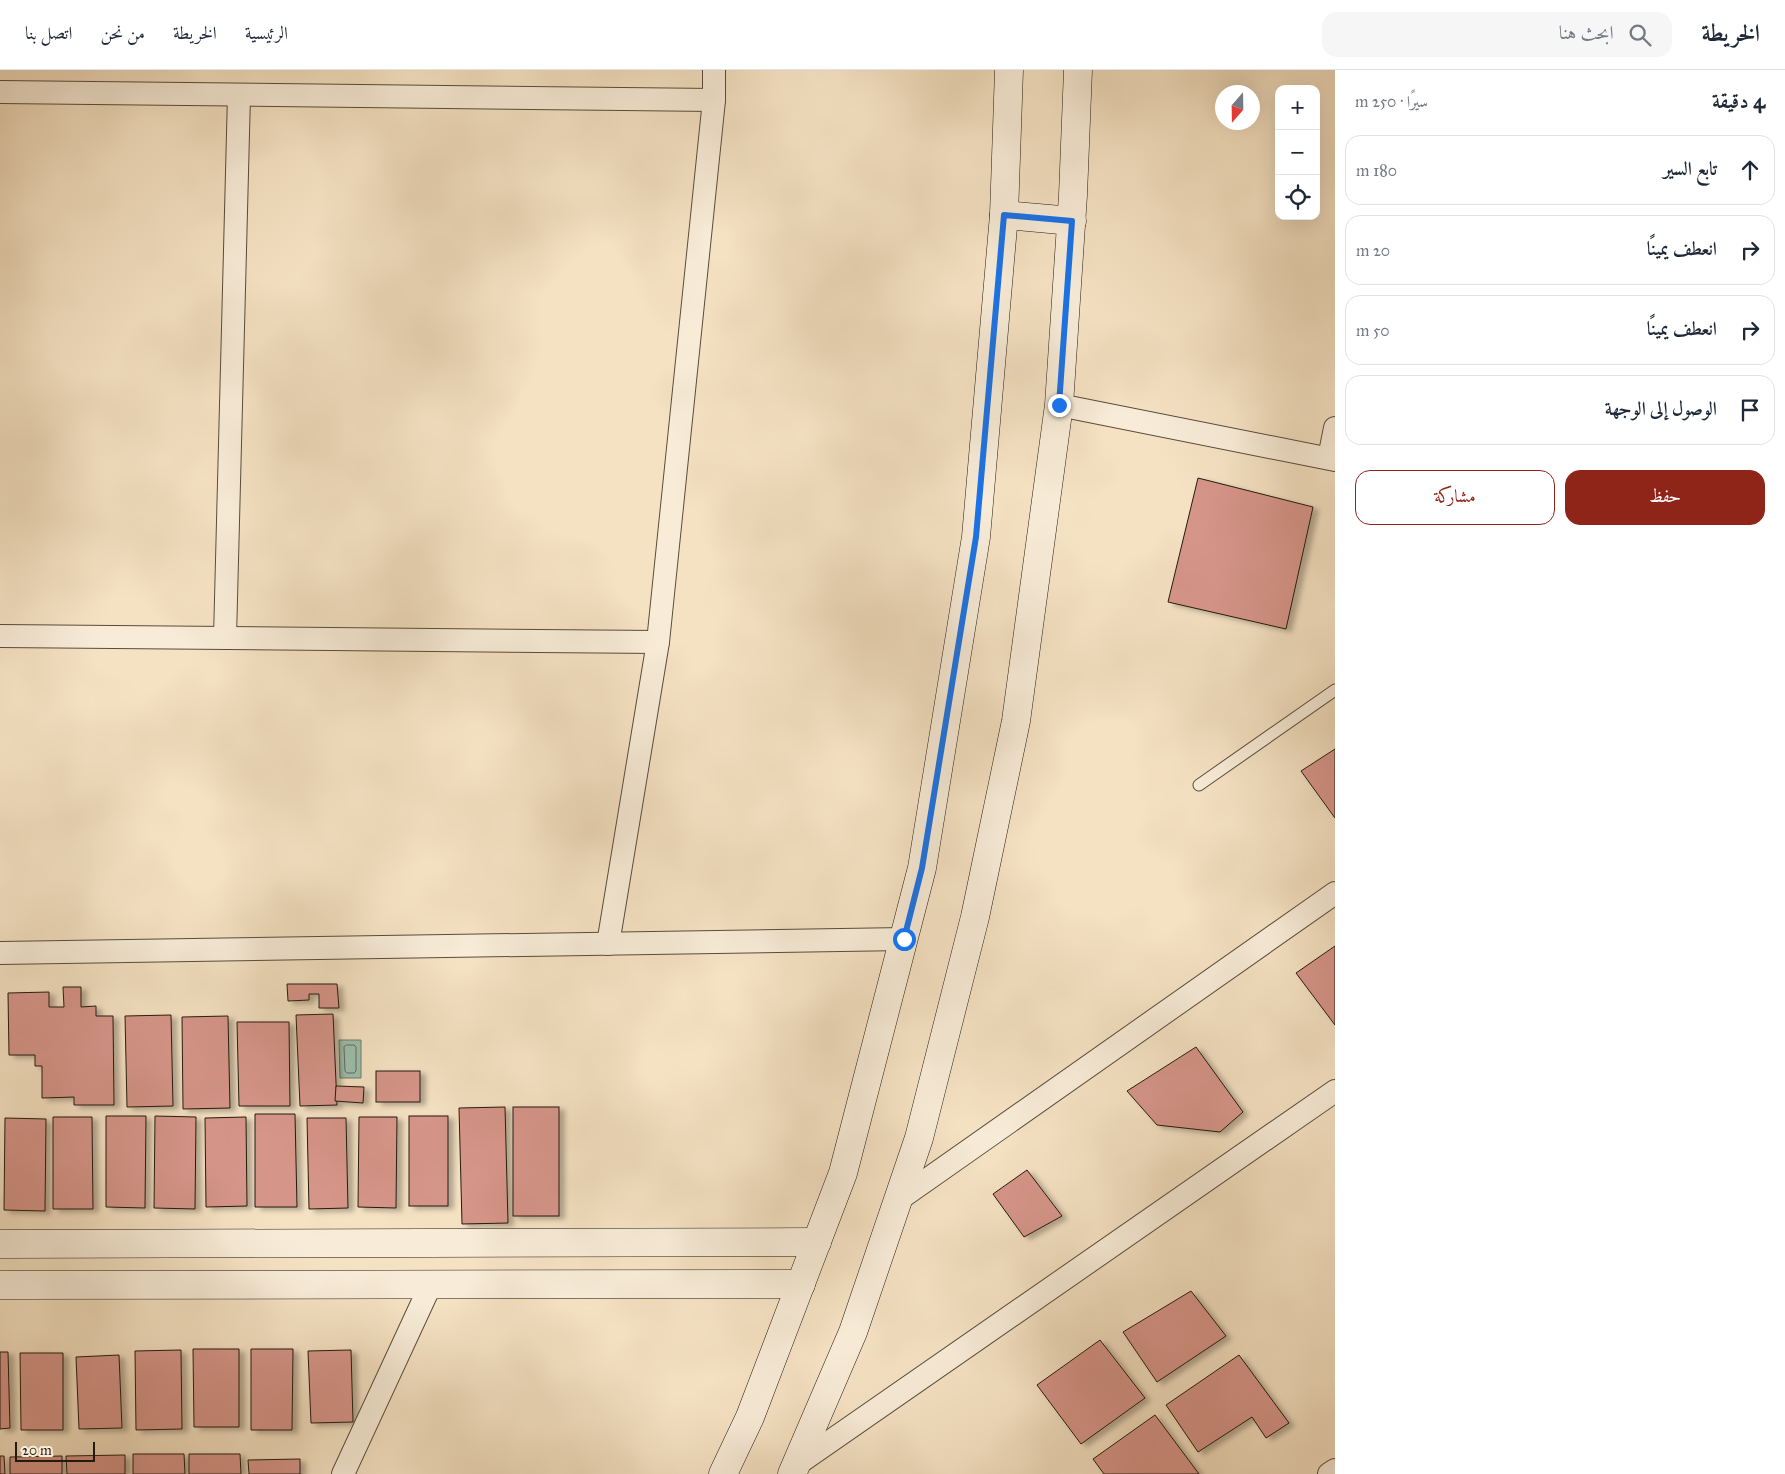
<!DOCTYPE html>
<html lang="ar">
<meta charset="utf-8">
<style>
:root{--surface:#fff;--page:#f6f6f7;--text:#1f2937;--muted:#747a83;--line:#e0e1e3;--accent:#8f2418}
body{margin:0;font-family:"IM FELL Great Primer",Amiri,serif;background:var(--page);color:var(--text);direction:rtl}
.controls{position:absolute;right:15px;top:15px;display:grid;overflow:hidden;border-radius:10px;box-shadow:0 5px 20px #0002}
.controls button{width:45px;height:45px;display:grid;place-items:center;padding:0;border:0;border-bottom:1px solid var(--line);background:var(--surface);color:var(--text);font:25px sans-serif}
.compass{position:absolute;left:1215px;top:15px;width:45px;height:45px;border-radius:50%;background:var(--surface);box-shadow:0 5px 20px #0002;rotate:200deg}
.scale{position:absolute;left:15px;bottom:12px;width:80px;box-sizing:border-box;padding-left:5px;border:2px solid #241a0e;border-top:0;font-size:14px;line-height:18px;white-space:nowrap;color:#241a0e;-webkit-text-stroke:4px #f8ecd8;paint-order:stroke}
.stop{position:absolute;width:15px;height:15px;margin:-11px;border:4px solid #1a73e8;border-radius:50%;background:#fff}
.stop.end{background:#1a73e8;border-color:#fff;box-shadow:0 1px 5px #0008}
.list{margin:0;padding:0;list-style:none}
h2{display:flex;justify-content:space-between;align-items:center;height:65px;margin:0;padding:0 20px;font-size:21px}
h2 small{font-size:16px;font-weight:400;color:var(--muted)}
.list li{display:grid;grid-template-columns:32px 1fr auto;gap:15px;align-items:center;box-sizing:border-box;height:70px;margin:0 10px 10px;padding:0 10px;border:1px solid var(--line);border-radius:15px}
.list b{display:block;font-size:19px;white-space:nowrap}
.list em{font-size:16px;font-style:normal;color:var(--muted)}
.actions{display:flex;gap:10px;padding:15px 20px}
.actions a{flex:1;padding:11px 0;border:1px solid var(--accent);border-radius:15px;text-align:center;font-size:18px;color:var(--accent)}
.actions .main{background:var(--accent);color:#fff}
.icon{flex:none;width:28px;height:28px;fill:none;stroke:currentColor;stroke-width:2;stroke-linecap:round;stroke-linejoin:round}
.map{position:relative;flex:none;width:1335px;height:1404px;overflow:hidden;direction:ltr}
header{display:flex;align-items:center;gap:30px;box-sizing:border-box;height:70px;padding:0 25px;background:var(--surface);border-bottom:1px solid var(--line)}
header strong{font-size:24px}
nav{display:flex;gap:28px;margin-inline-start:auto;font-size:18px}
.search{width:350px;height:45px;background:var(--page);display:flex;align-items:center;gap:12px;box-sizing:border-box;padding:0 18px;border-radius:15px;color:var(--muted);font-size:19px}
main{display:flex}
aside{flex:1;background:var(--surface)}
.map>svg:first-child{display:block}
.water{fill:#9dbfad;stroke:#6d7d6d}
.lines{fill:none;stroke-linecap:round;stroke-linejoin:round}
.shore{stroke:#606c5e;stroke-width:1}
.building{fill:#d69589;stroke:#241a0e;filter:url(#shadow)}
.lane-casing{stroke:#584c3b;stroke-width:13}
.street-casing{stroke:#584c3b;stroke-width:24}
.secondary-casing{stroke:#241a0e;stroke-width:29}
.lane{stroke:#f8ecd8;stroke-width:11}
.street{stroke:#f8ecd8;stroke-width:22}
.secondary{stroke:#f8ecd8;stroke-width:28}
.route{stroke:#1a73e8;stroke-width:6}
</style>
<header>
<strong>الخريطة</strong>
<div class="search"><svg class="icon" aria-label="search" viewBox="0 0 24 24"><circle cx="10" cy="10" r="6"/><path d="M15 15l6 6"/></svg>ابحث هنا</div>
<nav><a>الرئيسية</a><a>الخريطة</a><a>من نحن</a><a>اتصل بنا</a></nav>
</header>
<main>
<aside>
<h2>4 دقيقة<small>سيرًا · 250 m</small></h2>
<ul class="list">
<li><svg class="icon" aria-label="ahead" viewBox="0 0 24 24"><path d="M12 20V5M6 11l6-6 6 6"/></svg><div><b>تابع السير</b></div><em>180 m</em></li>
<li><svg class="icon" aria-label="right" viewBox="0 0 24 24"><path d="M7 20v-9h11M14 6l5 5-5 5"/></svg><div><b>انعطف يمينًا</b></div><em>20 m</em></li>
<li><svg class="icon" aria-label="right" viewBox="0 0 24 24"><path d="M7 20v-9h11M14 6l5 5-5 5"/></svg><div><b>انعطف يمينًا</b></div><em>50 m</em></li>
<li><svg class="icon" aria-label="arrive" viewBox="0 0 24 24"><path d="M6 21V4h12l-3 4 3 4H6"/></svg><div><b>الوصول إلى الوجهة</b></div></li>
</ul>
<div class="actions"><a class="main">حفظ</a><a>مشاركة</a></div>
</aside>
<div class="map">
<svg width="1335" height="1404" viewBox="0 0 1335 1404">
<defs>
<filter id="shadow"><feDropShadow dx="5.5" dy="3" stdDeviation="2.5" flood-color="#0004"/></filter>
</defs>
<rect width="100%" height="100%" fill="#f5e2c3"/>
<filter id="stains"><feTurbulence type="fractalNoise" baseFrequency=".004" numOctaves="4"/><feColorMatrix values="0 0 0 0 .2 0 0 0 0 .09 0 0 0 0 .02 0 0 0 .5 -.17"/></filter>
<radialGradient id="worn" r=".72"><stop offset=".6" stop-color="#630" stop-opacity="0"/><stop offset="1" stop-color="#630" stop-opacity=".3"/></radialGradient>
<path class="water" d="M 339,970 L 361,970 L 361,1008 L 340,1008 Z"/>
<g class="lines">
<path class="shore" d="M 347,975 L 354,975 L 356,977 L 356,1001 L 354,1003 L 347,1003 L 345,1001 L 344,977 Z"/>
</g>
<g class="building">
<path d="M 1198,408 L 1313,437 L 1286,559 L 1168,532 Z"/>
<path d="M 1335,679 L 1335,748 L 1301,701 Z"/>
<path d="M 1335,876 L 1335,955 L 1296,903 Z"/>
<path d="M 287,914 L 337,914 L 339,938 L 319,938 L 319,924 L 309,924 L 309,930 L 288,931 Z"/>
<path d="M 63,917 L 81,917 L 81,937 L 96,936 L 96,946 L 113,946 L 114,1035 L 74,1035 L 74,1027 L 42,1028 L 42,996 L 35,996 L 35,985 L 9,985 L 8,923 L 49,922 L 49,937 L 64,937 Z"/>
<path d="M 333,944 L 337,1035 L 300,1036 L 296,945 Z"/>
<path d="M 171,945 L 173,1036 L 127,1037 L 125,946 Z"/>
<path d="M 228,946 L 230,1038 L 183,1039 L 182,947 Z"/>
<path d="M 237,952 L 289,952 L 290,1036 L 239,1036 Z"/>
<path d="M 1196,977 L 1243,1042 L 1220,1062 L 1157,1055 L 1127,1021 Z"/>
<rect x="376" y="1001" width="44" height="31"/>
<path d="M 336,1016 L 364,1017 L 363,1033 L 335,1031 Z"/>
<path d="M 505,1037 L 508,1153 L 462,1154 L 459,1038 Z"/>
<rect x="513" y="1037" width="46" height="109"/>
<path d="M 255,1044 L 295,1044 L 297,1137 L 255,1137 Z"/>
<path d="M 106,1046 L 146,1046 L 145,1138 L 106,1137 Z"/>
<path d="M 155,1046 L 196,1047 L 195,1139 L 154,1138 Z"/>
<rect x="409" y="1046" width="39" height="90"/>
<path d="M 53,1047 L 92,1047 L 93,1139 L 53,1139 Z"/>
<path d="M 246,1047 L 247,1136 L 206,1137 L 205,1048 Z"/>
<path d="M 359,1047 L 397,1047 L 396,1138 L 358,1137 Z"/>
<path d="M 5,1048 L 46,1049 L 45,1141 L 4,1140 Z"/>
<path d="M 307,1048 L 346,1048 L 348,1138 L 309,1139 Z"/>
<path d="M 1027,1100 L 1062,1146 L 1024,1167 L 993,1124 Z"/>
<path d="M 1191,1221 L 1226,1266 L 1157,1312 L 1123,1262 Z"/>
<path d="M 1100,1270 L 1145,1328 L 1081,1374 L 1037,1315 Z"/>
<path d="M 193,1279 L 239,1279 L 239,1357 L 194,1357 Z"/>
<path d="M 251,1279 L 293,1279 L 292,1360 L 251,1360 Z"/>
<path d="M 181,1280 L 182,1359 L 136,1360 L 135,1281 Z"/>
<path d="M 351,1280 L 353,1352 L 311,1353 L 308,1281 Z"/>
<path d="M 0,1282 L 8,1282 L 10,1358 L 0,1359 Z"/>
<path d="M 20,1283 L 63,1283 L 63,1360 L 21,1360 Z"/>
<path d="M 119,1285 L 122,1358 L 79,1359 L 76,1287 Z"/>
<path d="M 1239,1285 L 1289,1353 L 1266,1368 L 1252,1347 L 1198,1382 L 1166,1335 Z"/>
<path d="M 1155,1345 L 1199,1404 L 1104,1404 L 1093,1389 Z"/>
<path d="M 133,1384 L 184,1384 L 185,1404 L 133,1404 Z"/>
<path d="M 189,1384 L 240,1384 L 241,1404 L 189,1404 Z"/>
<path d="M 125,1385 L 125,1404 L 67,1404 L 66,1386 Z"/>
<path d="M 0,1386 L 4,1386 L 5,1404 L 0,1404 Z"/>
<path d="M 62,1386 L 62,1404 L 10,1404 L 10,1387 Z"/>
<path d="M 300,1389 L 300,1404 L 249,1404 L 248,1390 Z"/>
</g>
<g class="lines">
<defs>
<path id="lane" d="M 1199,715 L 1335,620"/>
<g id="street">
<path d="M 0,22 L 714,30"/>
<path d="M 1059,335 L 1335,390"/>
<path d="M 1329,388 L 1335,358"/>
<path d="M 0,566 L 658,572"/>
<path d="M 225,568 L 239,25"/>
<path d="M 608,874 L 658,572 L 714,30 L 714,0"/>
<path d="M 0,883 L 904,869"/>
<path d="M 898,1130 L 1335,823"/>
<path d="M 796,1395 L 1335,1021"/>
<path d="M 343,1404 L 431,1214"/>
<path d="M 1329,1404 L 1335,1400"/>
</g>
<g id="secondary">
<path d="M 1004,145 L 1072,151"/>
<path d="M 0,1174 L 817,1172"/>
<path d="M 0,1215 L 801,1214"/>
<path d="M 723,1404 L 750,1347 L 843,1103 L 922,798 L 976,467 L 1004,145 L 1009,0"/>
<path d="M 792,1404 L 853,1262 L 919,1068 L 975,847 L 1016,651 L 1059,335 L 1073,125 L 1078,0"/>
</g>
</defs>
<use href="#lane" class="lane-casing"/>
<use href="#street" class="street-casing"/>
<use href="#secondary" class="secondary-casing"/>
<use href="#lane" class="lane"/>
<use href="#street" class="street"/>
<use href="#secondary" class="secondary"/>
</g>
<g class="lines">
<path class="route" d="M 904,869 L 922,798 L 976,467 L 1004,145 L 1072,151 L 1059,335"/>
</g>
<rect width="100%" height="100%" filter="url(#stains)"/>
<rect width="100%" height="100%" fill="url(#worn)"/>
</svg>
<div class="controls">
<button>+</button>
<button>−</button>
<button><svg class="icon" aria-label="locate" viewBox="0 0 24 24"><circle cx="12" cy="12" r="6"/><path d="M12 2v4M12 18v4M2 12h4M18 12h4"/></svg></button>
</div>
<svg class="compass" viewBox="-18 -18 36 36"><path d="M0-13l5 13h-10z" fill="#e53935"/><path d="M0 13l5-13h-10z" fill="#747a83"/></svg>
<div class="scale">20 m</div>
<div class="stop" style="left:904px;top:869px"></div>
<div class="stop end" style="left:1059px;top:335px"></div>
</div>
</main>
